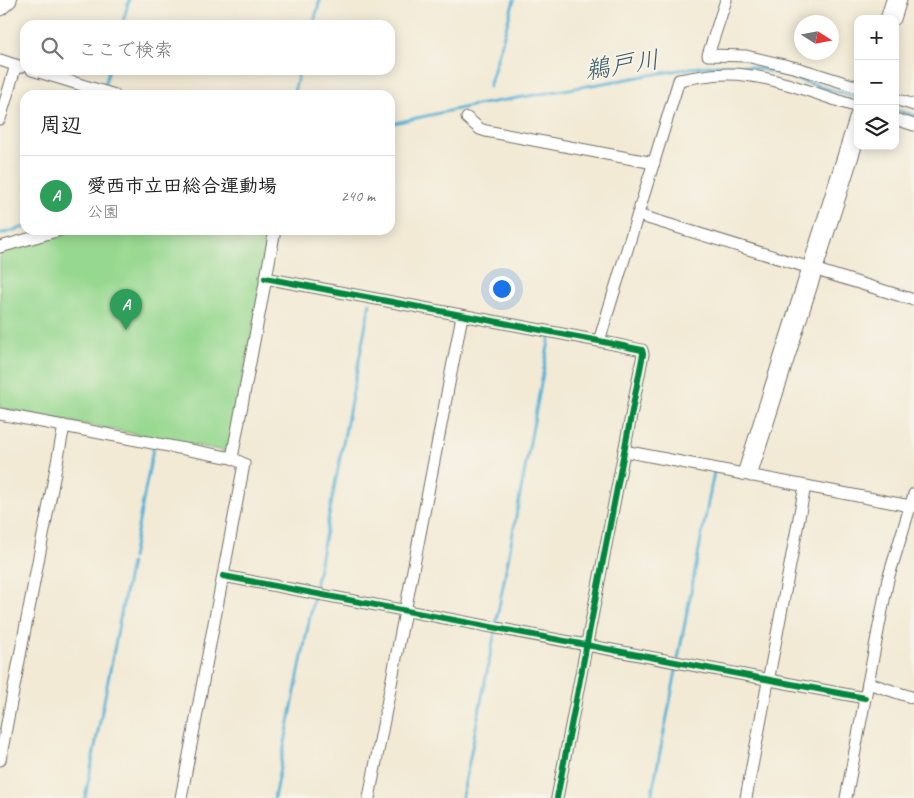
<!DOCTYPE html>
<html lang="ja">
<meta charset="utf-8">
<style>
:root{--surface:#fff;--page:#f6f6f6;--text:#222;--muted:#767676;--line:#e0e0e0;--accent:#0b8043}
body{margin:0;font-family:Caveat,"Klee One",sans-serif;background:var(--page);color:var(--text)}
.controls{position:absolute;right:15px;top:15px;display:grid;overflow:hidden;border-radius:10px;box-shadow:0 2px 12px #0003}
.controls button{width:45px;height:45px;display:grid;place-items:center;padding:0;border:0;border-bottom:1px solid var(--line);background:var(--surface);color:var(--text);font:25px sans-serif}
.compass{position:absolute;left:794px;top:15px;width:45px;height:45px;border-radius:50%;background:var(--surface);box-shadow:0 2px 12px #0003;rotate:101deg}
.you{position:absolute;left:501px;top:288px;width:18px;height:18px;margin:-12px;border:4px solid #fff;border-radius:50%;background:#1a73e8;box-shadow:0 0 0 8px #1a73e833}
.badge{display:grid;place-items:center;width:32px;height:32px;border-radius:50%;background:var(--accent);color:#fff;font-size:16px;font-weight:700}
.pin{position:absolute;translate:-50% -41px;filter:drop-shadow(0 1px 2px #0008)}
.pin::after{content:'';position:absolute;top:26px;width:18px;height:15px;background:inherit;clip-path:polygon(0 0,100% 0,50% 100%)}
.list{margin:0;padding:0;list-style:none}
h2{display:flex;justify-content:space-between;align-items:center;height:65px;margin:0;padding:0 20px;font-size:21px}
h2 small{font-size:16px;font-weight:400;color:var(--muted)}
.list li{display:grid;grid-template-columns:32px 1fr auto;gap:15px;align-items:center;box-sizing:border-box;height:80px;padding:0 20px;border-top:1px solid var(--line)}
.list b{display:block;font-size:19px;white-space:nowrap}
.list p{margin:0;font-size:16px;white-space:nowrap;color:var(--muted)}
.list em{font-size:16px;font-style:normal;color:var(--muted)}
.icon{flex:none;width:28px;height:28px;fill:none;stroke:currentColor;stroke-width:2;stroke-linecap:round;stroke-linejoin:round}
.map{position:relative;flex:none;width:914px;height:798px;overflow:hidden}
.search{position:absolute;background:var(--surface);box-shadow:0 2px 12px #0003;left:20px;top:20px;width:375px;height:55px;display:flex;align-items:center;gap:12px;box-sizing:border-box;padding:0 18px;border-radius:15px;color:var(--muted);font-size:19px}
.panel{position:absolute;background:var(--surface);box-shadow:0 2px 12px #0003;left:20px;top:90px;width:375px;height:145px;border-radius:15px}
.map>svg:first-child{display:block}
.green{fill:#96d88f;stroke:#60825d}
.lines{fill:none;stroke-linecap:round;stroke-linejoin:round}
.stream{stroke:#59b3d6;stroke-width:3}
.street-casing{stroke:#716e66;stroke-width:13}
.secondary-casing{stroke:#716e66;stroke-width:17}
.street{stroke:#fff;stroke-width:11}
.secondary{stroke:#fff;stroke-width:15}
.cycleway-casing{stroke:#f7f3e8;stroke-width:9}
.cycleway{stroke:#00873e;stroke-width:6}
.labels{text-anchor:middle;stroke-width:4;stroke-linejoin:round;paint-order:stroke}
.water-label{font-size:25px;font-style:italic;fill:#3b5b67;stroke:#f7f3e8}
</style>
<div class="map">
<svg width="914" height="798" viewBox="0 0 914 798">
<rect width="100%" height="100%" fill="#f7f3e8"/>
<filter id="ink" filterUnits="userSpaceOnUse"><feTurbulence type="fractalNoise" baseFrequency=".02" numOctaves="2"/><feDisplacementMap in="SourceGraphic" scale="10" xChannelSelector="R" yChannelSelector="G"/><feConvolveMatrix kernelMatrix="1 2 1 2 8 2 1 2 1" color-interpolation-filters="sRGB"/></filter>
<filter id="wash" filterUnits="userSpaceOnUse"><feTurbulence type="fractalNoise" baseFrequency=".0096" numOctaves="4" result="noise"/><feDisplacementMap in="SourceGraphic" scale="20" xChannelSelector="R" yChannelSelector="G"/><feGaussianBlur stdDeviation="1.12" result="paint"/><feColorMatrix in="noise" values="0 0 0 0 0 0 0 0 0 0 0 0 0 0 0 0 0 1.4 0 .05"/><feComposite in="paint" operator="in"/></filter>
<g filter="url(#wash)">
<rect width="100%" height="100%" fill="#f2ead5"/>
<path class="green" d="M 75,230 L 272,230 L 229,448 L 225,451 L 0,408 L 0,251 Z"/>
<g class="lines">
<g class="stream">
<path d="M 122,25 L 129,0"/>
<path d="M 313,25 L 320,0"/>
<path d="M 104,87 L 109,70"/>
<path d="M 489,87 L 514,0"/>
<path d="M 293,95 L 300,70"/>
<path d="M 895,110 L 914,115"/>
<path d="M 390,124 L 471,106 L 691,68 L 719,65 L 745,66 L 770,71 L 858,98"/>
<path d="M 0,234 L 25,227"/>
<path d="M 132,558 L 153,449"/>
<path d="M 315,588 L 370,303"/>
<path d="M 496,623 L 550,336"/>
<path d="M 678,659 L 714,472"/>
<path d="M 85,798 L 131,563"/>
<path d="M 274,798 L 314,596"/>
<path d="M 462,798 L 495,631"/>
<path d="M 651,798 L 677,666"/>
</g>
</g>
</g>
<g filter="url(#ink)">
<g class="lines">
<defs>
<g id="street">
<path d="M 726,0 L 708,55 L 746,56 L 797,68 L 858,87"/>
<path d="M 886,19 L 892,0"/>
<path d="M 895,19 L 901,0"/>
<path d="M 0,60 L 21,67"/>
<path d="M 32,70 L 115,95"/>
<path d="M 895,99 L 914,105"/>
<path d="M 467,118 L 480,129 L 486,131 L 654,163"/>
<path d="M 0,119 L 16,65"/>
<path d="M 895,119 L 914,125"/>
<path d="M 638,215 L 914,300"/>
<path d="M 0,247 L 60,230"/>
<path d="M 265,278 L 599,341 L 642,350 L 643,354 L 557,798"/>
<path d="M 599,341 L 679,80 C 695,77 711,74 728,74 C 771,74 817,95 858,107"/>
<path d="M 0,414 L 232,458 L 244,464 L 181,798"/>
<path d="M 624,451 L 910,506"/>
<path d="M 232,458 L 275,230"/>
<path d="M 743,474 L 858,109"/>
<path d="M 751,476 L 858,140"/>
<path d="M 223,576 L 865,698"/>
<path d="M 868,683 L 914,698"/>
<path d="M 0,760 L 64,426"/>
<path d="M 369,798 L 462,316"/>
<path d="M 746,798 L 805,486"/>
<path d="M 846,798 L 888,579 L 914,494"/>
</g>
<path id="secondary" d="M 0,8 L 9,0"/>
</defs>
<use href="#street" class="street-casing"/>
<use href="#secondary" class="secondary-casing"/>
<use href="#street" class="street"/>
<use href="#secondary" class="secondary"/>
<defs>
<g id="cycleway">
<path d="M 265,278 L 599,341 L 642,350 L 643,354 L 557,798"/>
<path d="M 223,576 L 865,698"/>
</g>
</defs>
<use href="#cycleway" class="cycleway-casing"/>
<use href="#cycleway" class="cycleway"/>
</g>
</g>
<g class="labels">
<g class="water-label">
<text transform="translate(622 64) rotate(-9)" y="9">鵜戸川</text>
</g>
</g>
</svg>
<div class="controls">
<button>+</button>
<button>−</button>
<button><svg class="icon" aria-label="layers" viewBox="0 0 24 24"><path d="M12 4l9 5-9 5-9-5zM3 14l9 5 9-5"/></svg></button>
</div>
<svg class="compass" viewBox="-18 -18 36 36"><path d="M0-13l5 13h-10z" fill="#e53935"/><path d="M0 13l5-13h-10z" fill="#767676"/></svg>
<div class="you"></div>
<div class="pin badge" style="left:126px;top:330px;background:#2e9e5b">A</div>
<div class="search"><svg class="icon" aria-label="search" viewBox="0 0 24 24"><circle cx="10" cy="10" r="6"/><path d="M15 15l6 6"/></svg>ここで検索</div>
<section class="panel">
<h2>周辺<small></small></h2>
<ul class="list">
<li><span class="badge" style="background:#2e9e5b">A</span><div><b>愛西市立田総合運動場</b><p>公園</p></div><em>240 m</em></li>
</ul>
</section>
</div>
